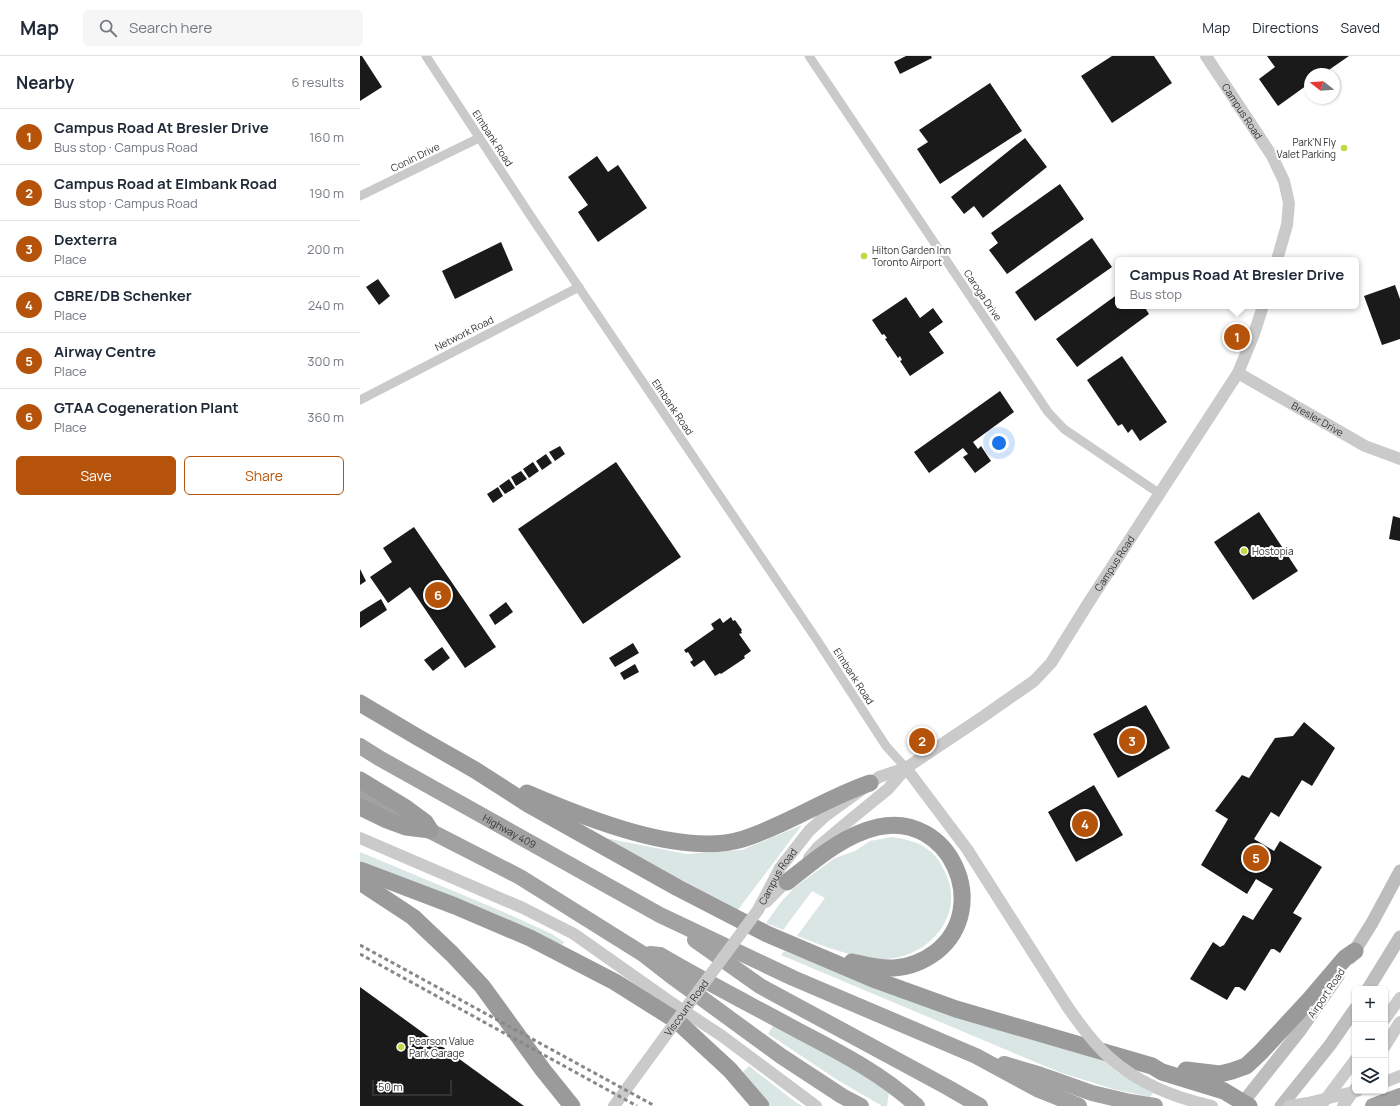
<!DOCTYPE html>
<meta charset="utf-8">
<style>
:root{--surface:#fff;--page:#f6f6f7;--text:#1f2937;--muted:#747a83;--line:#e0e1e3;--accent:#b45309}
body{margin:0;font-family:Manrope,sans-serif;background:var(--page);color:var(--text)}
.controls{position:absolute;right:12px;bottom:12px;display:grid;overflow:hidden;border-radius:6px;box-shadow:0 1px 3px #0004}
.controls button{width:36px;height:36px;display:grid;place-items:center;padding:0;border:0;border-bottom:1px solid var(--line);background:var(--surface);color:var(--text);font:20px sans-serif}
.compass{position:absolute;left:944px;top:12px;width:36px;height:36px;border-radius:50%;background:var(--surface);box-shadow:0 1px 3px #0004;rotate:287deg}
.scale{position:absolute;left:12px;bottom:10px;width:80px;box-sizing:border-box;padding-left:4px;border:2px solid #333;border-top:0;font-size:11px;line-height:14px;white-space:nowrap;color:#333;-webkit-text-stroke:3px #fff;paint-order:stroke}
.you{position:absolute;left:639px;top:387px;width:14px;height:14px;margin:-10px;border:3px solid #fff;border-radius:50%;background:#1a73e8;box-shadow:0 0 0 6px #1a73e833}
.badge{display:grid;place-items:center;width:26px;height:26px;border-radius:50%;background:var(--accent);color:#fff;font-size:13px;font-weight:700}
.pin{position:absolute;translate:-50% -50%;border:2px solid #fff;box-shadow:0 1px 4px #0006}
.popup{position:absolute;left:755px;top:201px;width:244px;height:52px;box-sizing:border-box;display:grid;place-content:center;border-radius:6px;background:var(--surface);filter:drop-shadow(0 1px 3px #0005);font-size:13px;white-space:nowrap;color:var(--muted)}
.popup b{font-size:15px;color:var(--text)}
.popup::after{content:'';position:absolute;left:50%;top:100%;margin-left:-8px;border:8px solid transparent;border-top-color:var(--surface)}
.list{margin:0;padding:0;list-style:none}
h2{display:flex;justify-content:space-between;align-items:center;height:52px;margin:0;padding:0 16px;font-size:17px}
h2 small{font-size:13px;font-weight:400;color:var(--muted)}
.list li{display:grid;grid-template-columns:26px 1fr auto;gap:12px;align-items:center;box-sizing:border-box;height:56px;padding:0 16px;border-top:1px solid var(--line)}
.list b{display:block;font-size:15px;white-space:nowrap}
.list p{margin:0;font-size:13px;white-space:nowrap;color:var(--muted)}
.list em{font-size:13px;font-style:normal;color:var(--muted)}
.actions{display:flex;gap:8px;padding:12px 16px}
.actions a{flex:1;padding:9px 0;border:1px solid var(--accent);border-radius:6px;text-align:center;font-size:14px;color:var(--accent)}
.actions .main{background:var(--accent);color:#fff}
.icon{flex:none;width:22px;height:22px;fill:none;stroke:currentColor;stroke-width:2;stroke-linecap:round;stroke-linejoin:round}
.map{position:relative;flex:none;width:1040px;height:1050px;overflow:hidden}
header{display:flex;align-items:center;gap:24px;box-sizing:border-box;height:56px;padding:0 20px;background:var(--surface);border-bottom:1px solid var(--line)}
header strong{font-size:19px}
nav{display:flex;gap:22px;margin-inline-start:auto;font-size:14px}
.search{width:280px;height:36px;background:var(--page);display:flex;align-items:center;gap:10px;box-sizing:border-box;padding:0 14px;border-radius:6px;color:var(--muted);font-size:15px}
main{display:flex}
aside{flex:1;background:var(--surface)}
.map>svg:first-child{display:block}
.green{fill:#d9e6e3}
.building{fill:#1a1a1a}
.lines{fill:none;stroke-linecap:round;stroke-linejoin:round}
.minor{stroke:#cacaca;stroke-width:9}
.tertiary{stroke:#cacaca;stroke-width:12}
.secondary{stroke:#bdbdbd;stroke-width:13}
.trunk{stroke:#a2a2a2;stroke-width:16}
.motorway{stroke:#9a9a9a;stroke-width:17}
.rail{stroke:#888;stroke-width:3;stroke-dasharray:4 3;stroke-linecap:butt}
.tertiary-bridge{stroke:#cacaca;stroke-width:12}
.trunk-bridge{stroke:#a2a2a2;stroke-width:16}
.poi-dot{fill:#bfda45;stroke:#fff;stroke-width:1.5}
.labels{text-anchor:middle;stroke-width:4;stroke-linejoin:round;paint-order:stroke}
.street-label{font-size:10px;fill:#333;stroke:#fff}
.poi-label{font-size:10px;fill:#333;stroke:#fff;text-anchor:start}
</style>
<header>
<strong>Map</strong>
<div class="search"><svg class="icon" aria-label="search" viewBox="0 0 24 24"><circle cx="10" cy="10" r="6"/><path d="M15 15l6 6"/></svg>Search here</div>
<nav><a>Map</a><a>Directions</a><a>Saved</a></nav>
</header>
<main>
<aside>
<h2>Nearby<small>6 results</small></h2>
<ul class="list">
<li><span class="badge">1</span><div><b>Campus Road At Bresler Drive</b><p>Bus stop · Campus Road</p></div><em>160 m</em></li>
<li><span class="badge">2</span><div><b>Campus Road at Elmbank Road</b><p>Bus stop · Campus Road</p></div><em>190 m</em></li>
<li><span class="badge">3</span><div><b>Dexterra</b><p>Place</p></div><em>200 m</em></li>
<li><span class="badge">4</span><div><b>CBRE/DB Schenker</b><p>Place</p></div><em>240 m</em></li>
<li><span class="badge">5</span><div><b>Airway Centre</b><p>Place</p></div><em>300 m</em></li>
<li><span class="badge">6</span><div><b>GTAA Cogeneration Plant</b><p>Place</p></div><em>360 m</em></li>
</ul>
<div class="actions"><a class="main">Save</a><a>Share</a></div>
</aside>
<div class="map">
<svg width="1040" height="1050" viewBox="0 0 1040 1050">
<rect width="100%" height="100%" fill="#fff"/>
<g class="green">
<path d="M 442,769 L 377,855 L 245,782 L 326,798 L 382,794 Z"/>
<path d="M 532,781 C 544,783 556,785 566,792 C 575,798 581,807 585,816 C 607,860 567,903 523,903 C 493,902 464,890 437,880 L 465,842 L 452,835 L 423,874 L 406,867 L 421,846 L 435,831 L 475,802 L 495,795 L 510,785 Z"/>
<path d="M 0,796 L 146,857 L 192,878 L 204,886 L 202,889 L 106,847 L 0,805 Z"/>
<path d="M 424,895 L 555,946 L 744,1005 L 758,1017 L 793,1037 L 790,1041 L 753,1033 L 699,1016 L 421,899 Z"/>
<path d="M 413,970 L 484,1007 L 529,1036 L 527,1050 L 522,1050 L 476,1023 L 416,983 L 408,978 Z"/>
<path d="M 389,1010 L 434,1045 L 442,1050 L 411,1050 L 383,1016 Z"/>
</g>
<g class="building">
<path d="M 0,0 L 2,0 L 22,31 L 0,45 Z"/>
<path d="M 546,0 L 571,0 L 572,2 L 540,18 L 534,6 Z"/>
<path d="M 752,0 L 794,0 L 812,27 L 752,67 L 721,20 Z"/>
<path d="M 907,0 L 989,0 L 963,18 L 950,18 L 950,27 L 918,50 L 899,23 L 915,11 Z"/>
<path d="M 630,27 L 662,75 L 580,128 L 557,93 L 568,86 L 559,74 Z"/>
<path d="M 665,82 L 687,111 L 623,162 L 614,150 L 604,158 L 591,141 Z"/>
<path d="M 237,100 L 248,116 L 258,109 L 287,152 L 238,186 L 218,156 L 228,149 L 208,121 Z"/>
<path d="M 700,128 L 724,163 L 647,218 L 629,194 L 638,187 L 631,177 Z"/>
<path d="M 732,182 L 752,211 L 675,265 L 655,236 Z"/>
<path d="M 141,186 L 153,214 L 95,243 L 82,215 Z"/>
<path d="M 18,223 L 30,240 L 19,249 L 6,231 Z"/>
<path d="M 1035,229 L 1040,243 L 1040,283 L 1022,289 L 1004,240 Z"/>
<path d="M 758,238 L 758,250 L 784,250 L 789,258 L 717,311 L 696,283 Z"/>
<path d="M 546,241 L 560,262 L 573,252 L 583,266 L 569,276 L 584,297 L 550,320 L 540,305 L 542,304 L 540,300 L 538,302 L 525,283 L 527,282 L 524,278 L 522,279 L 512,264 Z"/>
<path d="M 762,300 L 807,366 L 780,385 L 772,373 L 768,377 L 762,368 L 758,370 L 727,324 Z"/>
<path d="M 640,335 L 654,356 L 613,386 L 618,393 L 621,390 L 631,405 L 615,417 L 603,401 L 608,398 L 603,392 L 569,417 L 554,396 Z"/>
<path d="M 200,390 L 205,398 L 195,405 L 189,396 Z"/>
<path d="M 186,398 L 192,407 L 182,414 L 176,405 Z"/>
<path d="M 173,406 L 179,415 L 169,422 L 163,413 Z"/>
<path d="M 256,406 L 321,501 L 223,568 L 158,473 Z"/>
<path d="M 161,415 L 167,423 L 156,430 L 151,421 Z"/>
<path d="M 149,423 L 155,432 L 145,438 L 139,430 Z"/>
<path d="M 138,431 L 143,440 L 133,447 L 127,438 Z"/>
<path d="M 899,456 L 938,515 L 893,544 L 854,486 Z"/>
<path d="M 1033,460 L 1040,462 L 1040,485 L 1029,483 Z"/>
<path d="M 54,471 L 136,591 L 105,612 L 50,531 L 28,547 L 10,521 L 32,506 L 23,492 Z"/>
<path d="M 0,513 L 6,525 L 0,529 Z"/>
<path d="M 21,543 L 27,554 L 0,572 L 0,556 Z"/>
<path d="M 146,546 L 153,556 L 135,569 L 129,559 Z"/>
<path d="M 371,561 L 373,565 L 375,564 L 382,574 L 381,575 L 382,577 L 379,578 L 391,595 L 384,600 L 385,602 L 361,618 L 360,617 L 355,620 L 344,604 L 334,611 L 330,606 L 333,604 L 328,596 L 326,597 L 324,594 L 354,573 L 351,568 L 360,562 L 363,567 Z"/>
<path d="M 273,587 L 279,597 L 255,611 L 249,602 Z"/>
<path d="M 82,591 L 90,602 L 73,615 L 64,604 Z"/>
<path d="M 275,608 L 279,616 L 264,624 L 260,617 Z"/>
<path d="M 786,649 L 810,692 L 758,722 L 733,678 Z"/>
<path d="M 944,666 L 975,692 L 952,730 L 942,724 L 919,761 L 911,756 L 894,783 L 914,795 L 920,785 L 962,811 L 933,857 L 942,862 L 920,897 L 914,893 L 911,893 L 885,935 L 879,931 L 875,931 L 867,944 L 830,923 L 853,886 L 860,891 L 864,889 L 883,859 L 893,864 L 913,833 L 896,823 L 887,838 L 841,809 L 868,763 L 855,755 L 882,719 L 889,722 L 915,682 L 933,680 Z"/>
<path d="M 734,729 L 763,779 L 716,806 L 688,756 Z"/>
<path d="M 0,931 L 164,1050 L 0,1050 Z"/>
</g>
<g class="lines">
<g class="minor">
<path d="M 66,0 L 170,159 L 457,584 L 526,690 L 546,712"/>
<path d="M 449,0 L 688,356 L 704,373 L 800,438"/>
<path d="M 0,140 L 119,82"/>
<path d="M 0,344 L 219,231"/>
</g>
<g class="tertiary">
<path id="s1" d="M 846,0 L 912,100 L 924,125 L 929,147 L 927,169 L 917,204"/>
<path id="s2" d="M 878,317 L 1005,390 L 1040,403"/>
<path d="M 546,712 L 607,793 L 707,950"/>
<path d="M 0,782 L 163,852 L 214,878 L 309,945 L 362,980 L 456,1050"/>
<path d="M 449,802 L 458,791 L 484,769 L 528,733 L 546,712"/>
<path d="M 406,846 L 432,820"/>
<path id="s3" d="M 398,854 L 420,812 L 449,775 L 464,761 L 519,721 L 546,712 L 621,662 L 674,625 L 691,607 L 729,546 L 878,317 L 894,278 L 903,250"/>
<path d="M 1025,963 L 1040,942"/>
<path d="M 1025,990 L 1040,966"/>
<path d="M 1025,1026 L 1040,1020"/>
<path d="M 962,1048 L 995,1004"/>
<path d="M 254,1050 L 306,979"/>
<path d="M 983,1050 L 995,1033"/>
</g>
<g class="secondary">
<path d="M 990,902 L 1012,867 L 1040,815"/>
<path d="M 1008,933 L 1040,881"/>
<path d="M 880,1050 L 939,976 L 978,920"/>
<path d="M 921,1050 L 970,989 L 995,953"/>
</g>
<g class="trunk">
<path id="s4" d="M 0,690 L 19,702 L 300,859 L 433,922 L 616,1000 L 677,1033 L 719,1050"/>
<path d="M 0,739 L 160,821 L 283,898 L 310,919 L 421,1000 L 482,1040 L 501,1050"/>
<path d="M 335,884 L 400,930 L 587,1031 L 620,1050"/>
<path d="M 290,898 L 300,899 C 346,926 393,950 439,975 C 481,997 522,1018 557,1050"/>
<path d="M 644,1008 L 681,1019 L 732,1037 L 770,1046 L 795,1050"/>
</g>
<g class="motorway">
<path d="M 0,647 L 59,682 L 115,714 L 168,748 L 318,832 L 407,878 L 513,923 L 596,953 L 792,1010 L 802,1016 L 864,1035 L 889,1050"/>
<path d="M 0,724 L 46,752 L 65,766 L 70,774"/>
<path d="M 167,737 C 223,761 322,802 383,783 C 427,769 466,742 510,727"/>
<path d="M 0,751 L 27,764 L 46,771 L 70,774"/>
<path d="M 0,814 L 95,850 L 170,882 L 255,926 L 317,965 L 370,1014 L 401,1050"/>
<path d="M 0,826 L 53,861 L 92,898 L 122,930 L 183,1014 L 212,1050"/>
<path d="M 427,826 C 455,804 483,779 518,771 C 589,755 633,851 576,896 C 564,905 549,911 534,912 C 520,913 506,909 492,906"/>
<path d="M 826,1014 L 860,1018 L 872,1015 L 886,1010 L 901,996 L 950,943 L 985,902 L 995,895"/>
</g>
<g class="rail">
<path d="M 0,889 L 295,1050"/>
<path d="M 0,898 L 277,1050"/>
</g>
<g class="tertiary-bridge">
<path d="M 707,950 C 720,969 733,987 750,1002 C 778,1027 816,1042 852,1050"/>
<path id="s5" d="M 306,979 L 398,854"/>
<path d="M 929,1050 L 948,1047 L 997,1035"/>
</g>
<path class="trunk-bridge" d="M 1013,1050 L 1040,1040"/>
</g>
<g class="poi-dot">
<circle cx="984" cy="92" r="4"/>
<circle cx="504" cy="200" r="4"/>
<circle cx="884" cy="495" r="4"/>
<circle cx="41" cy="991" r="4"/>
</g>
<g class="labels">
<g class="street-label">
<text dy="4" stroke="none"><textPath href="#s1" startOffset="66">Campus Road</textPath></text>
<text transform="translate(133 82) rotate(57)" y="4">Elmbank Road</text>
<text transform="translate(55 101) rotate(-26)" y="4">Conin Drive</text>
<text transform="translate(623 239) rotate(56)" y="4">Caroga Drive</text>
<text transform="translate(104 277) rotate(-27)" y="4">Network Road</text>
<text transform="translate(313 351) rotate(56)" y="4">Elmbank Road</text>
<text dy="4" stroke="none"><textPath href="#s2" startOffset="92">Bresler Drive</textPath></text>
<text dy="4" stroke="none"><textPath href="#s3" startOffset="509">Campus Road</textPath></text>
<text transform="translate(494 620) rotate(57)" y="4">Elmbank Road</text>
<text dy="4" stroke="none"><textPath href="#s4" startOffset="172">Highway 409</textPath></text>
<text dy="4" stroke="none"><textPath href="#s3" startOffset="39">Campus Road</textPath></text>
<text transform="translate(966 937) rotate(-56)" y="4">Airport Road</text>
<text dy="4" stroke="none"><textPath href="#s5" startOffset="34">Viscount Road</textPath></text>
</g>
<g class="poi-label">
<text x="976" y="90" text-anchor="end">Park'N Fly<tspan x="976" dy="12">Valet Parking</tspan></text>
<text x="512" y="198">Hilton Garden Inn<tspan x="512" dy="12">Toronto Airport</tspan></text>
<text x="892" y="499">Hostopia</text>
<text x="49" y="989">Pearson Value<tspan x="49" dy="12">Park Garage</tspan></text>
</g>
</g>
</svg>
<div class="controls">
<button>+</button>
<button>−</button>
<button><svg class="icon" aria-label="layers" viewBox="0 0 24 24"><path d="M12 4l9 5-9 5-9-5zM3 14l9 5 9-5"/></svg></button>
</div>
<svg class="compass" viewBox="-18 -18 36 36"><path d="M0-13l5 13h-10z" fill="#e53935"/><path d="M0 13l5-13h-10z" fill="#747a83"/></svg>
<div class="scale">50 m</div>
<div class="you"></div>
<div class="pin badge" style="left:877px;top:281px">1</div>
<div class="popup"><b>Campus Road At Bresler Drive</b>Bus stop</div>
<div class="pin badge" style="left:562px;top:685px">2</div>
<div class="pin badge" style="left:772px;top:685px">3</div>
<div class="pin badge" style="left:725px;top:768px">4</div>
<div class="pin badge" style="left:896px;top:802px">5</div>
<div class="pin badge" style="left:78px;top:539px">6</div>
</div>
</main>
